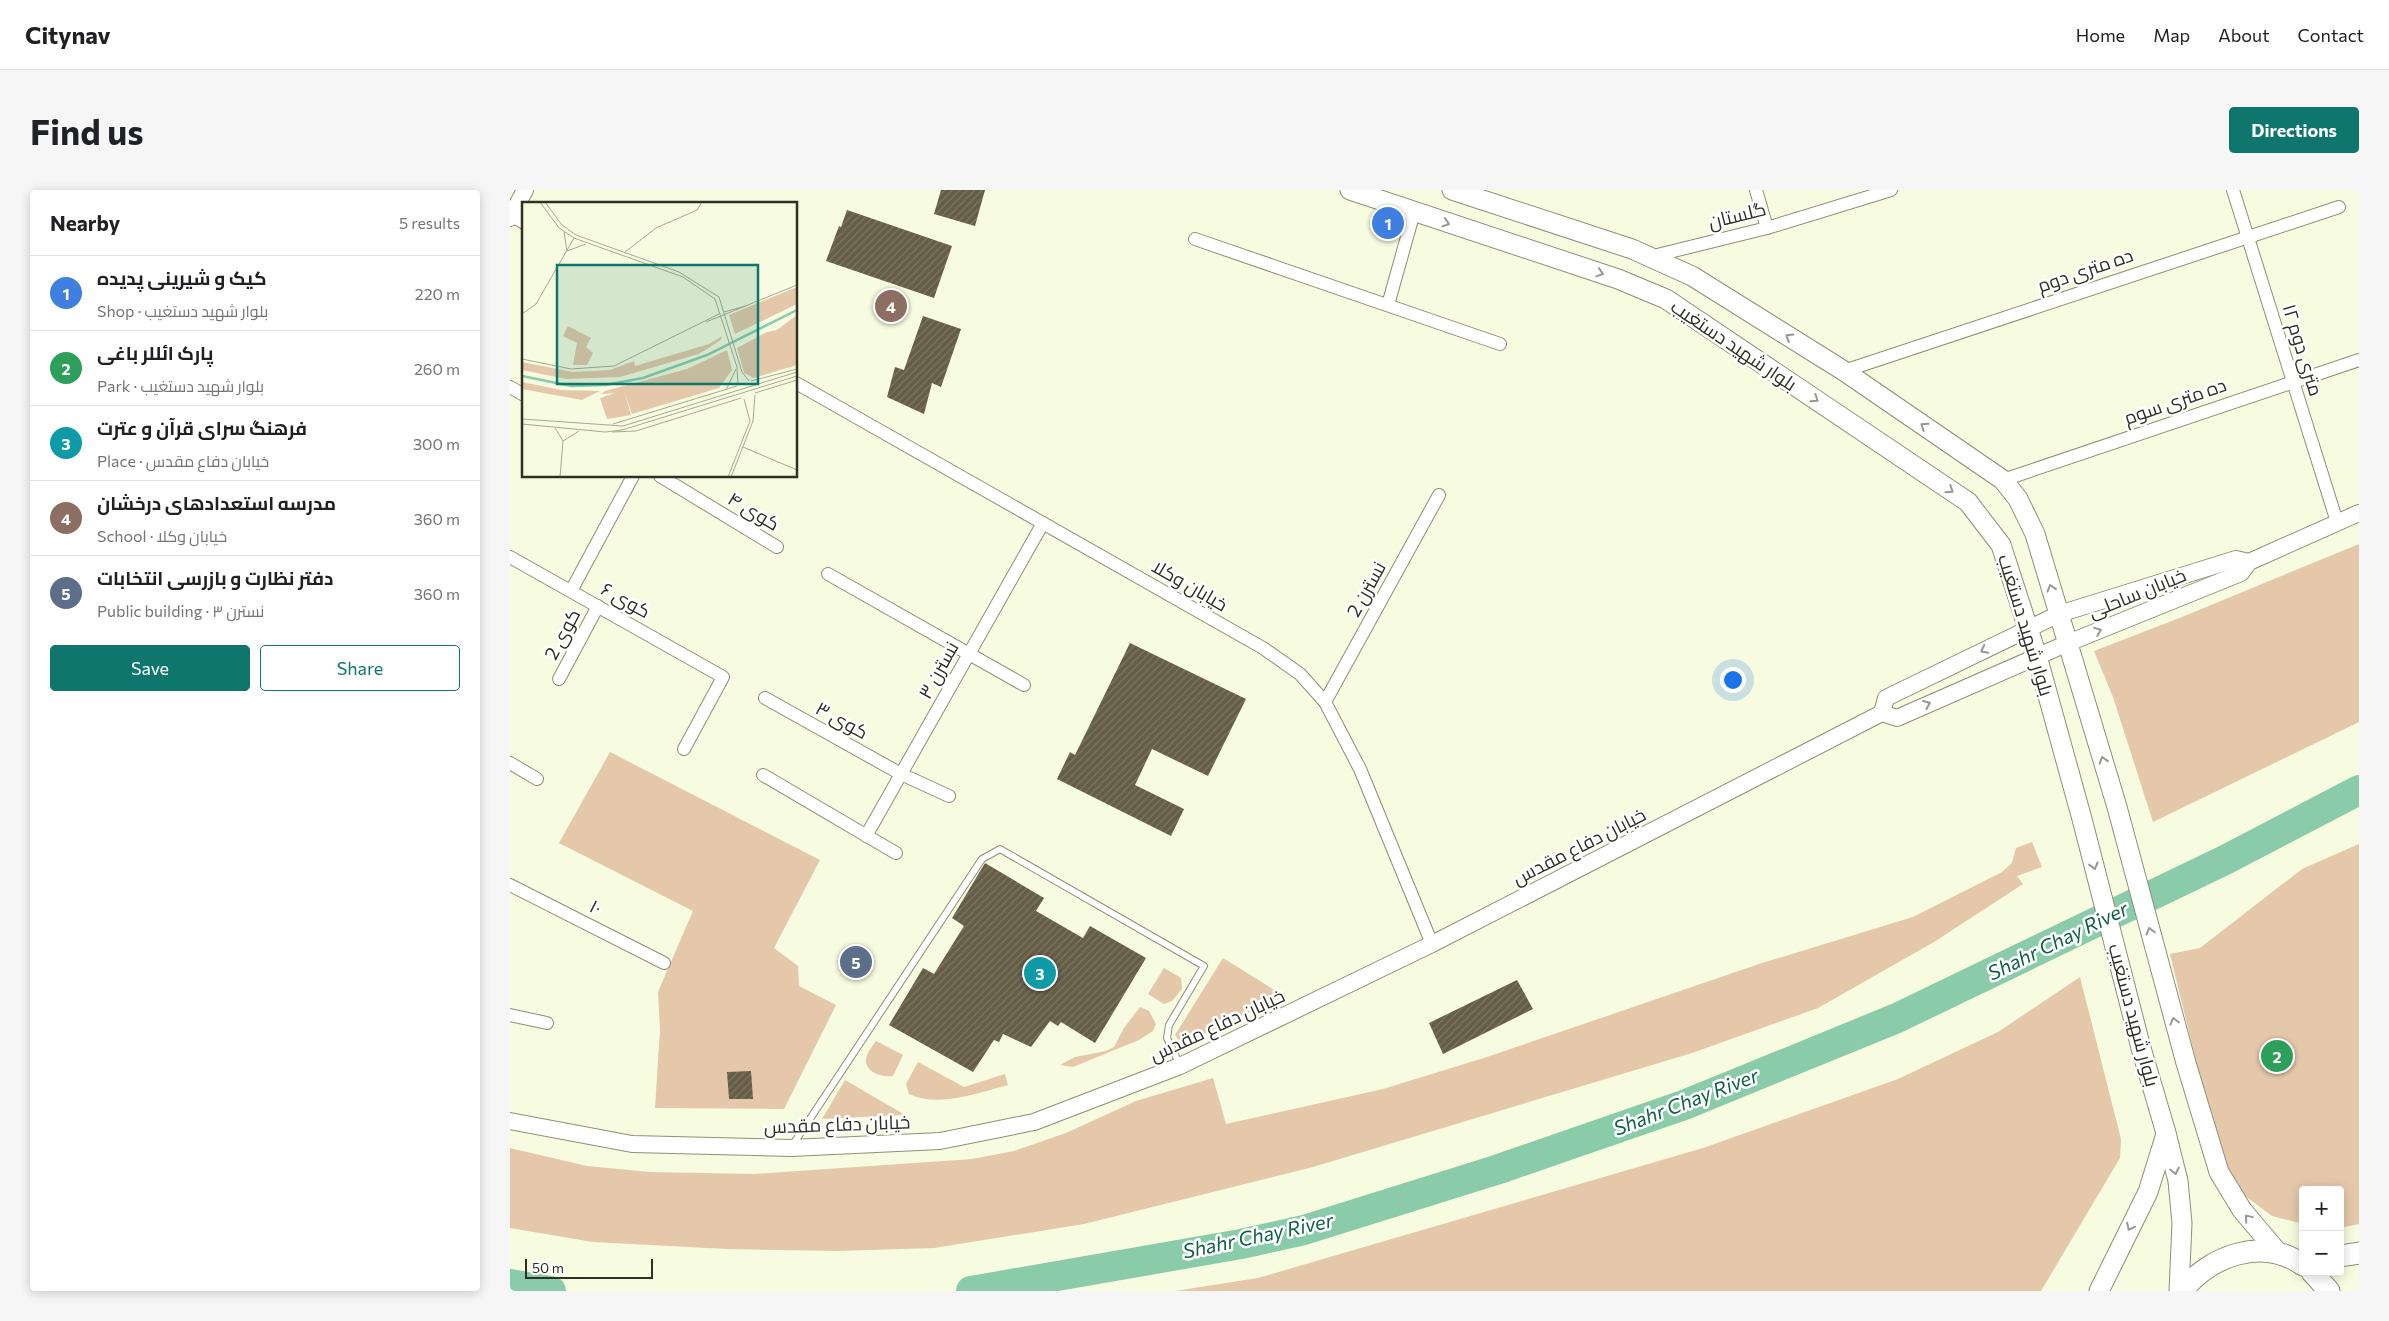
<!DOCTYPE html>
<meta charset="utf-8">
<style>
:root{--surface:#fff;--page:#f6f6f6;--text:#202124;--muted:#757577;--line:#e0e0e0;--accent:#0f766e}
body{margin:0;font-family:Commissioner,Cairo,sans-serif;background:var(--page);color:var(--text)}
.controls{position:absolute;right:15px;bottom:15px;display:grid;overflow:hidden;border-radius:5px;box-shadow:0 2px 12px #0003}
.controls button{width:45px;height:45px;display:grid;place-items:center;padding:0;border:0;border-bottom:1px solid var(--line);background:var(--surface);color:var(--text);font:25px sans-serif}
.scale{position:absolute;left:15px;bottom:12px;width:128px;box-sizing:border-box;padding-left:5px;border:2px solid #2e3026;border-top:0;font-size:14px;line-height:18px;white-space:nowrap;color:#2e3026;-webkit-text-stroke:4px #fff;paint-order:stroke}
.you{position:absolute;left:1222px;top:489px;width:18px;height:18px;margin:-12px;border:4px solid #fff;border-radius:50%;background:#1a73e8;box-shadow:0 0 0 8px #1a73e833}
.badge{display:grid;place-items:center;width:32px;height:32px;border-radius:50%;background:var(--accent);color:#fff;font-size:16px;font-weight:700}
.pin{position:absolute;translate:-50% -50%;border:2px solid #fff;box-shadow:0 1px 5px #0006}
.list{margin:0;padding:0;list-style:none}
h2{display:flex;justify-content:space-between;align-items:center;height:65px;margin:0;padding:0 20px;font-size:21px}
h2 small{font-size:16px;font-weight:400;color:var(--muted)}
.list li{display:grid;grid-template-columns:32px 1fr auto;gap:15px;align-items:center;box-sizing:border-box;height:75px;padding:0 20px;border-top:1px solid var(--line)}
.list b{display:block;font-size:19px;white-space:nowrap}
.list p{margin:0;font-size:16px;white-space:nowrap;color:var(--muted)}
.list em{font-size:16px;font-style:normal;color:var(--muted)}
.actions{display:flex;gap:10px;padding:15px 20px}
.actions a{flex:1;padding:11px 0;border:1px solid var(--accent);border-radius:5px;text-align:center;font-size:18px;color:var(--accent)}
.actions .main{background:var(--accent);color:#fff}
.map{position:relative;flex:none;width:1849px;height:1101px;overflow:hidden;border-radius:5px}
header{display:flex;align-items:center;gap:30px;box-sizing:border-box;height:70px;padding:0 25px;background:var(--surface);border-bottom:1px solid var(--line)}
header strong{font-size:24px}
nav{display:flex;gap:28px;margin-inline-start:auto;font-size:18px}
.intro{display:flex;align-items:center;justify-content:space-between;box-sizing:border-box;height:120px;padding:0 30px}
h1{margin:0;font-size:35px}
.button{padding:12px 22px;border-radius:5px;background:var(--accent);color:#fff;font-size:18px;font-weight:700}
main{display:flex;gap:30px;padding:0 30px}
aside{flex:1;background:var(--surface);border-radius:5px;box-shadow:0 2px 12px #0003}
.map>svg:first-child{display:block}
.green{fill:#e5c8aa}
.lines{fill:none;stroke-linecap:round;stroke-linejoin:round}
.river{stroke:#8accaa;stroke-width:30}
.building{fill:url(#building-hatch)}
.service-casing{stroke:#8c9077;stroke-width:8}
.minor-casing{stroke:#8c9077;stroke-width:14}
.tertiary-casing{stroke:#8c9077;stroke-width:18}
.secondary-casing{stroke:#8c9077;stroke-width:21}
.primary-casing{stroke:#8c9077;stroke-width:23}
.trunk-casing{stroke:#8c9077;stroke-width:23}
.service{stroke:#fff;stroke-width:6}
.minor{stroke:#fff;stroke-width:12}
.tertiary{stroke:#fff;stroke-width:16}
.secondary{stroke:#fff;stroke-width:19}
.primary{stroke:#fff;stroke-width:21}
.trunk{stroke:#fff;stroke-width:21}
.oneway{stroke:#969892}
.labels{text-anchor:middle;stroke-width:5;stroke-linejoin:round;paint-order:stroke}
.street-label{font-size:19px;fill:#2e3026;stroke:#fff}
.water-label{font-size:20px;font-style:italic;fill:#0f6141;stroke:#fff}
.inset-river{fill:none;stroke:#8accaa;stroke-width:2.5}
.inset-road{fill:none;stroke:#a7aa95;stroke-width:1}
.view{fill:#0f766e;fill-opacity:0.15;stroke:#0f766e;stroke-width:2.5}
.inset-edge{fill:none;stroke:#2e3026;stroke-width:2.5}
</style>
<header>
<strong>Citynav</strong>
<nav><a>Home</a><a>Map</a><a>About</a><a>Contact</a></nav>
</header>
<div class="intro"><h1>Find us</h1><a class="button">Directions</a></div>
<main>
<aside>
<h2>Nearby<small>5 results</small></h2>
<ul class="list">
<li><span class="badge" style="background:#3f7fe0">1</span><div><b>کیک و شیرینی پدیده</b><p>Shop · بلوار شهید دستغیب</p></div><em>220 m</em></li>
<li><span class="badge" style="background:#2e9e5b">2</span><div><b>پارک ائللر باغی</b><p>Park · بلوار شهید دستغیب</p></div><em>260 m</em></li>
<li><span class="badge" style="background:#0f9aa8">3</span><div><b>فرهنگ سرای قرآن و عترت</b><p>Place · خیابان دفاع مقدس</p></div><em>300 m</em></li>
<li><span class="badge" style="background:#8d6e63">4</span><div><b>مدرسه استعدادهای درخشان</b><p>School · خیابان وکلا</p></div><em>360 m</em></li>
<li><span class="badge" style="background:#5c6f8a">5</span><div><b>دفتر نظارت و بازرسی انتخابات</b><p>Public building · نسترن ۳</p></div><em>360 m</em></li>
</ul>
<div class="actions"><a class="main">Save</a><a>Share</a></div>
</aside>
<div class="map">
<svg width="1849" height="1101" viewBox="0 0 1849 1101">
<defs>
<pattern id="building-hatch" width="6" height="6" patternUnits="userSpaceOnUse" patternTransform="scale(1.25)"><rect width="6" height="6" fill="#665d47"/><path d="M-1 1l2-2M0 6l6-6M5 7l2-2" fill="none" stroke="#7c7665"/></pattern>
</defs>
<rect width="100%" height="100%" fill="#f7fbdf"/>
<g class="green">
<path d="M 1849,354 L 1849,532 L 1643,632 L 1603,507 L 1584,461 L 1672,427 Z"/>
<path d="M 100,562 L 310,670 L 264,758 L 288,776 L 289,796 L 326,815 L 274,919 L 145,918 L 150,840 L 148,802 L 183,721 L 49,653 Z"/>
<path d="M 1522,652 L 1532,677 L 1507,686 L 1513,694 L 1424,752 L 1308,818 L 1182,863 L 803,977 L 574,1034 L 424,1058 L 327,1061 L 217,1059 L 83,1052 L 0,1038 L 0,958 L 77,976 L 140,982 L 244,984 L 462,969 L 504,961 L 556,943 L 626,911 L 703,888 L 716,934 L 873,899 L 977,867 L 1252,773 L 1403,727 L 1492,682 L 1502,673 L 1506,658 Z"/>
<path d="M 1849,654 L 1849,1034 L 1830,1038 L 1830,1000 L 1793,1000 L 1793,1034 L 1762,1026 L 1726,999 L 1705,949 L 1660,764 L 1690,758 L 1792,679 Z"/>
<path d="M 713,768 L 774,806 L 672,854 L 665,845 Z"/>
<path d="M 654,778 L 671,788 L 672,799 L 662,811 L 654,814 L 638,804 Z"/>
<path d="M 1570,787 L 1611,949 L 1610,968 L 1531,1101 L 665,1101 L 748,1088 L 1193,958 L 1388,889 L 1488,842 Z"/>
<path d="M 630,817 L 639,821 L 646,834 L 643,841 L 629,850 L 563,877 L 550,875 L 565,867 L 596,861 L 604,857 L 614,838 Z"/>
<path d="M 366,851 L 393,865 L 383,886 C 371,888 351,881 357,865 C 359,860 363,855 366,851 Z"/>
<path d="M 408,872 L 454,897 L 495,884 L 498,895 C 467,903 429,918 399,904 L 396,894 Z"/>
<path d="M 335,890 L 395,925 L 312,929 Z"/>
</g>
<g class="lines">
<g class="river">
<path d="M 0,1094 L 41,1101"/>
<path d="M 461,1101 L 731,1054 L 794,1040 L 986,980 L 1174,915 L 1387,828 L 1715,670 L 1849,600"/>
</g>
</g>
<g class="building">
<path d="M 431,0 L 475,0 L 465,36 L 424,24 Z"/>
<path d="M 337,20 L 442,56 L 424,108 L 316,71 L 329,36 L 331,37 Z"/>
<path d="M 413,126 L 451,139 L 431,197 L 422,193 L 414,224 L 377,207 L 385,177 L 394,180 Z"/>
<path d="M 620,453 L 736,509 L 698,586 L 642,559 L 625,595 L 674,619 L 661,646 L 547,589 L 560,562 L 565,565 Z"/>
<path d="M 475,673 L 534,708 L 526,721 L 573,748 L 580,736 L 636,768 L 585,853 L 551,832 L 548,836 L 540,831 L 521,857 L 493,844 L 489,852 L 484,850 L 463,882 L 379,835 L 413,778 L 424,784 L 454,736 L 442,728 Z"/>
<path d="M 1007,790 L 1023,819 L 933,864 L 919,833 Z"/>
<path d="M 241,881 L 243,909 L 219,909 L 217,882 Z"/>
</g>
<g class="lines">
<defs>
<path id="service" d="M 282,956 L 472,669 L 490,659 L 694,776 L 659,835 L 657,848 L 670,875"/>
<g id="minor">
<path d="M 1246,0 L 1257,38"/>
<path d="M 1723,0 L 1827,332"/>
<path d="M 1,25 L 14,33"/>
<path d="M 685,49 L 990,154"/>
<path d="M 1139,67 L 1257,38 L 1381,0"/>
<path d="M 878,115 L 904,22"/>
<path d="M 1334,181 L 1829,17"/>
<path d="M 286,193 L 753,458 L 790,484 L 815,512 L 850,579 L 922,754"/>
<path d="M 0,197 L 14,205"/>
<path d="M 150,286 L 267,357"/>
<path d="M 1493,290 L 1849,170"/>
<path d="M 0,367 L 213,487 L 174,559"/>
<path d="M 318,384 L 514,495"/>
<path d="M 61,401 L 123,286"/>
<path d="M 49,489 L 88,416"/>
<path d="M 255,508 L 391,584 L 439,606"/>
<path d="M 815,512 L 929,305"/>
<path d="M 0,573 L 27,589"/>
<path d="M 253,585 L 386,663"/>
<path d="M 356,646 L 533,333"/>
<path d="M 0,695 L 154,773"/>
<path d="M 0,825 L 37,833"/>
</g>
<g id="tertiary">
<path d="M 0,28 L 15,0"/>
<path d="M 1372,523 L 1376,508 L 1549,424 L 1726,369 L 1739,372"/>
<path d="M 0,931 L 122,954 L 281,958 L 430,951 L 524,932 L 670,876 L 922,754 L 1372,523 L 1387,528 L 1558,453 L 1731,383 L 1739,372 L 1849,323"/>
</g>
<g id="secondary">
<path d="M 840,0 L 1108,89 L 1156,109 L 1458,312 L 1491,355 L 1527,466 L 1572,629 L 1631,858 L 1656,943 L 1668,991 L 1672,1033 L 1669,1101"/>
<path d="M 942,0 L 1122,59 L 1182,86 L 1334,181 L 1493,290 L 1508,309 L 1525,344 L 1607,617 L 1676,873 L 1709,982 L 1732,1020 L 1770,1065"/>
<path d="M 1589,1101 L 1638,1002 L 1656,944"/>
</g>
<path id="primary" d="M 1830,1066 L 1849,1063"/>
<g id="trunk">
<path d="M 1802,1082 L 1819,1101"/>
<path d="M 1672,1101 C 1700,1066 1752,1046 1793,1075"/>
</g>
</defs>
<use href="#service" class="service-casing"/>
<use href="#minor" class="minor-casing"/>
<use href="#tertiary" class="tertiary-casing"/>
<use href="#secondary" class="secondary-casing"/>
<use href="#primary" class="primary-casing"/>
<use href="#trunk" class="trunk-casing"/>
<use href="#service" class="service"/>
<use href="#minor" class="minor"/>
<use href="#tertiary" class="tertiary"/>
<use href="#secondary" class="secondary"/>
<use href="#primary" class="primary"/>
<use href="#trunk" class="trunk"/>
</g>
<defs><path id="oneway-chevron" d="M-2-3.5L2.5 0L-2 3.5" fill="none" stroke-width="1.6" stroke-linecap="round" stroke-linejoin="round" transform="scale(1.25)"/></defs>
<g class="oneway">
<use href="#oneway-chevron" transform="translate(936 33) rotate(18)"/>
<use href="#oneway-chevron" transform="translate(1090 83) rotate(18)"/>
<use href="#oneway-chevron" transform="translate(1279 147) rotate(-148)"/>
<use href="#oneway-chevron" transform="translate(1305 209) rotate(34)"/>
<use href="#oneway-chevron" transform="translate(1414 236) rotate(-146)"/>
<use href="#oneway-chevron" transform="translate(1440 300) rotate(34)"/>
<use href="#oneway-chevron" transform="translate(1541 398) rotate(-107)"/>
<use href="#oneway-chevron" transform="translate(1588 441) rotate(-22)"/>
<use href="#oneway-chevron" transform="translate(1474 460) rotate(153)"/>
<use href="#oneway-chevron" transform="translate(1417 514) rotate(-24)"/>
<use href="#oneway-chevron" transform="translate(1593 570) rotate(-107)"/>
<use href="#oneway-chevron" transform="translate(1584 676) rotate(76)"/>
<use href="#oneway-chevron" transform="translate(1640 741) rotate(-105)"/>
<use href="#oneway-chevron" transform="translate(1664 831) rotate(-105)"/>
<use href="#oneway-chevron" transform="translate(1665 981) rotate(77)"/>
<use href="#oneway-chevron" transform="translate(1738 1028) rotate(-130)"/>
<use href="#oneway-chevron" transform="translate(1620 1037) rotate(116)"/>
</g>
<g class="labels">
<g class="street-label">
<text transform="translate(1227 25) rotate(-14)" y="7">گلستان</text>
<text transform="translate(1575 80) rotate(-19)" y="7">ده متری دوم</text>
<text transform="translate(1224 155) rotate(34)" y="7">بلوار شهید دستغیب</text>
<text transform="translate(1793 160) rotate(73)" y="7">۱۲ متری دوم</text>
<text transform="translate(1665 211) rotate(-19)" y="7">ده متری سوم</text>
<text transform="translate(244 321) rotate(31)" y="7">کوی ۴</text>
<text transform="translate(680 395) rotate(30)" y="7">خیابان وکلا</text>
<text transform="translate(856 399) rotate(-61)" y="7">نسترن 2</text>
<text transform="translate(1627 403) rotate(-22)" y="7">خیابان ساحلی</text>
<text transform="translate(116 410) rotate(29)" y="7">کوی ۶</text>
<text transform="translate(1516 435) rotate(73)" y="7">بلوار شهید دستغیب</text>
<text transform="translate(52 444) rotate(-62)" y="7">کوی 2</text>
<text transform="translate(428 480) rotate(-61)" y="7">نسترن ۳</text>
<text transform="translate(332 530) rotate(29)" y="7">کوی ۳</text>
<text transform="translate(1069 656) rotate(-27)" y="7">خیابان دفاع مقدس</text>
<text transform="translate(86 717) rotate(27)" y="7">۱۰</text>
<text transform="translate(1624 825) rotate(75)" y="7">بلوار شهید دستغیب</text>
<text transform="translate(707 835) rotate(-25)" y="7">خیابان دفاع مقدس</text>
<text transform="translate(327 934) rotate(-2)" y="7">خیابان دفاع مقدس</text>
</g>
<g class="water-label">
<text transform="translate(1548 751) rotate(-26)" y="7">Shahr Chay River</text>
<text transform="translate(1176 912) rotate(-21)" y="7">Shahr Chay River</text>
<text transform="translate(748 1046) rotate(-12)" y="7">Shahr Chay River</text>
</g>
</g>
<g transform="translate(12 12)">
<rect width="275" height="275" fill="#f7fbdf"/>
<path d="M 275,85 L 275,102 L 213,132 L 207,113 ZM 275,113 L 275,163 L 232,176 L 222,171 L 215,146 L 245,130 L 255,128 ZM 46,124 L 69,136 L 64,145 L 71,151 L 65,163 L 51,163 L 55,141 L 41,134 ZM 200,134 L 199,138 L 177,152 L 98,175 L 44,177 L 0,168 L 0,160 L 51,170 L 88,168 L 112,159 L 113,164 L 187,142 ZM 205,148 L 210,168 L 197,186 L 110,212 L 102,189 L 109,213 L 85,217 L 78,196 L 93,191 L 79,192 L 83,189 L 165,167 ZM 0,180 L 39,188 L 78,189 L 60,198 L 0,187 Z" fill="#e5c8aa"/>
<path class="inset-river" d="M 0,174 L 49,184 L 83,183 L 121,176 L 185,153 L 275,108"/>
<path class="inset-road" d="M 18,0 L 37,26 L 52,36 L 161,75 L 193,97 L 215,165 L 216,183M 23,0 L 40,23 L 54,33 L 157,70 L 197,95 L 220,170 L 227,179M 42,30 L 45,49 L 64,42M 103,50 L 134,26 L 175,8 L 180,0M 202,110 L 224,104M 0,112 L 14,102 L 52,36M 184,120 L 275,83M 0,157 L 49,167 L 92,164 L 197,112M 229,179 L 275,167M 204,188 L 214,167M 233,191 L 275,178M 0,217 L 101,224 L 275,170M 0,222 L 83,230 L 100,228 L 275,174M 91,222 L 215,184M 33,226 L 41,239 L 38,275M 90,230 L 114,229 L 219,196M 41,239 L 57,229M 221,245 L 275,268M 206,275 L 228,219 L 222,197M 209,275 L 231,219 L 233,193"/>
<path class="view" d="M 35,63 L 236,63 L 236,182 L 35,182 Z"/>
<rect width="275" height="275" class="inset-edge"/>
</g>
</svg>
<div class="controls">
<button>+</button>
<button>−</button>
</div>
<div class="scale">50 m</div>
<div class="you"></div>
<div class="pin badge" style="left:878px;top:33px;background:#3f7fe0">1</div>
<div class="pin badge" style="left:1767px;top:866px;background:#2e9e5b">2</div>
<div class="pin badge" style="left:530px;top:783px;background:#0f9aa8">3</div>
<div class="pin badge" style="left:381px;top:116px;background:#8d6e63">4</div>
<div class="pin badge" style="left:346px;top:772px;background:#5c6f8a">5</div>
</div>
</main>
